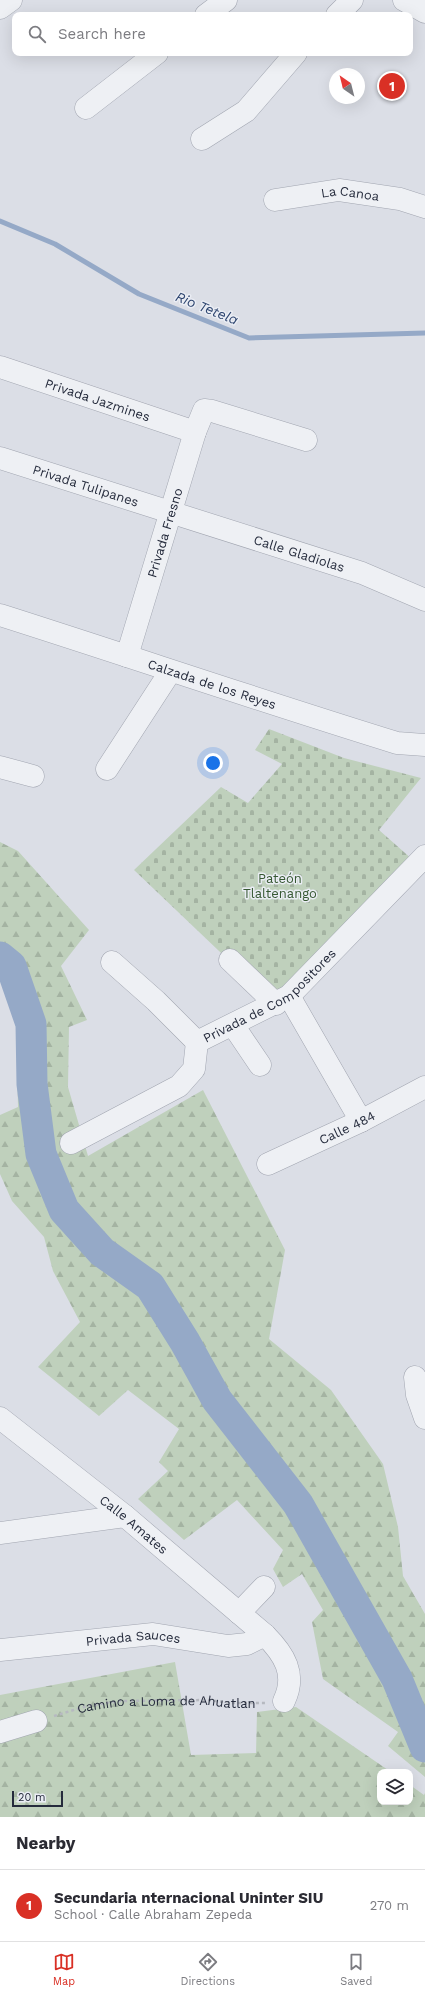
<!DOCTYPE html>
<meta charset="utf-8">
<style>
:root{--surface:#fff;--page:#f2f2f3;--text:#2b2b33;--muted:#7c7c81;--line:#e1e1e2;--accent:#d93025}
body{margin:0;font-family:"Work Sans",sans-serif;background:var(--page);color:var(--text)}
.controls{position:absolute;right:12px;bottom:12px;display:grid;overflow:hidden;border-radius:8px;box-shadow:0 4px 16px #0002}
.controls button{width:36px;height:36px;display:grid;place-items:center;padding:0;border:0;border-bottom:1px solid var(--line);background:var(--surface);color:var(--text);font:20px sans-serif}
.compass{position:absolute;left:329px;top:68px;width:36px;height:36px;border-radius:50%;background:var(--surface);box-shadow:0 4px 16px #0002;rotate:325deg}
.scale{position:absolute;left:12px;bottom:10px;width:51px;box-sizing:border-box;padding-left:4px;border:2px solid #252b3c;border-top:0;font-size:11px;line-height:14px;white-space:nowrap;color:#252b3c;-webkit-text-stroke:3px #eaedf4;paint-order:stroke}
.you{position:absolute;left:213px;top:763px;width:14px;height:14px;margin:-10px;border:3px solid #fff;border-radius:50%;background:#1a73e8;box-shadow:0 0 0 6px #1a73e833}
.badge{display:grid;place-items:center;width:26px;height:26px;border-radius:50%;background:var(--accent);color:#fff;font-size:13px;font-weight:700}
.pin{position:absolute;translate:-50% -50%;border:2px solid #fff;box-shadow:0 1px 4px #0006}
.list{margin:0;padding:0;list-style:none}
h2{display:flex;justify-content:space-between;align-items:center;height:52px;margin:0;padding:0 16px;font-size:17px}
h2 small{font-size:13px;font-weight:400;color:var(--muted)}
.list li{display:grid;grid-template-columns:26px 1fr auto;gap:12px;align-items:center;box-sizing:border-box;height:72px;padding:0 16px;border-top:1px solid var(--line)}
.list b{display:block;font-size:15px;white-space:nowrap}
.list p{margin:0;font-size:13px;white-space:nowrap;color:var(--muted)}
.list em{font-size:13px;font-style:normal;color:var(--muted)}
.icon{flex:none;width:22px;height:22px;fill:none;stroke:currentColor;stroke-width:2;stroke-linecap:round;stroke-linejoin:round}
.map{position:relative;flex:none;width:425px;height:1817px;overflow:hidden}
.search{position:absolute;background:var(--surface);box-shadow:0 4px 16px #0002;left:12px;right:12px;top:12px;height:44px;display:flex;align-items:center;gap:10px;box-sizing:border-box;padding:0 14px;border-radius:8px;color:var(--muted);font-size:15px}
.sheet{height:124px;background:var(--surface)}
nav{display:flex;justify-content:space-around;align-items:center;box-sizing:border-box;height:56px;border-top:1px solid var(--line);background:var(--surface);font-size:11px;color:var(--muted)}
nav a{display:grid;justify-items:center;gap:2px}
nav .on{color:var(--accent)}
.map>svg:first-child{display:block}
.forest{fill:url(#forest-firs)}
.cemetery{fill:url(#cemetery-stones)}
.lines{fill:none;stroke-linecap:round;stroke-linejoin:round}
.stream{stroke:#95a9c7;stroke-width:5}
.river{stroke:#95a9c7;stroke-width:31}
.minor-casing{stroke:#a1a5b0;stroke-width:23}
.path{stroke:#b6b9c0;stroke-width:2.5;stroke-dasharray:3 3;stroke-linecap:butt}
.minor{stroke:#eef0f4;stroke-width:22}
.labels{text-anchor:middle;stroke-width:3;stroke-linejoin:round;paint-order:stroke}
.street-label{font-size:13px;fill:#252b3c;stroke:#eaedf4}
.park-label{font-size:13px;fill:#365832;stroke:#eaedf4}
.water-label{font-size:14px;font-style:italic;fill:#2f4670;stroke:#eaedf4}
</style>
<div class="map">
<svg width="425" height="1817" viewBox="0 0 425 1817">
<defs>
<pattern id="forest-firs" width="22" height="20" patternUnits="userSpaceOnUse"><rect width="22" height="20" fill="#bfd0bc"/><path d="M5 1l3.5 6h-7zM16 11l3.5 6h-7z" fill="#a4b3a2"/></pattern>
<pattern id="cemetery-stones" width="16" height="16" patternUnits="userSpaceOnUse"><rect width="16" height="16" fill="#bfd0bc"/><path d="M2 7V4a2 2 0 0 1 4 0v3zM10 15v-3a2 2 0 0 1 4 0v3z" fill="#a4b3a2"/></pattern>
</defs>
<rect width="100%" height="100%" fill="#dbdee6"/>
<g class="forest">
<path d="M 0,842 L 18,851 L 89,930 L 61,966 L 87,1020 L 69,1027 L 68,1087 L 88,1156 L 203,1090 L 285,1250 L 269,1339 L 331,1390 L 383,1464 L 398,1527 L 403,1576 L 425,1614 L 425,1777 L 388,1746 L 398,1732 L 323,1679 L 312,1622 L 323,1610 L 302,1574 L 283,1587 L 273,1569 L 283,1550 L 237,1500 L 184,1540 L 138,1499 L 168,1471 L 159,1462 L 179,1429 L 128,1390 L 99,1416 L 38,1367 L 80,1322 L 53,1271 L 44,1237 L 12,1201 L 0,1174 L 0,1115 L 18,1107 L 16,1004 L 0,974 Z"/>
<path d="M 175,1662 L 191,1755 L 256,1753 L 257,1712 L 296,1707 L 391,1772 L 380,1772 L 380,1802 L 410,1802 L 410,1785 L 424,1795 L 425,1793 L 425,1817 L 0,1817 L 0,1695 Z"/>
</g>
<path class="cemetery" d="M 269,729 L 344,758 L 421,778 L 379,830 L 422,868 L 289,996 L 283,1012 L 134,870 L 221,787 L 248,803 L 282,764 L 255,750 Z"/>
<g class="lines">
<path class="stream" d="M 0,221 L 55,244 L 139,294 L 249,338 L 425,333"/>
<path class="river" d="M 0,957 L 11,966 L 31,1024 L 32,1084 L 41,1154 L 64,1210 L 102,1252 L 150,1286 L 185,1342 L 217,1400 L 298,1504 L 397,1679 L 425,1747"/>
<defs>
<g id="minor">
<path d="M 404,0 L 425,12"/>
<path d="M 0,8 L 11,0"/>
<path d="M 206,15 L 226,0"/>
<path d="M 337,15 L 352,0"/>
<path d="M 86,108 L 157,53"/>
<path d="M 202,139 L 246,111 L 296,53"/>
<path id="s2" d="M 275,200 L 339,190 L 400,199 L 425,207"/>
<path id="s3" d="M 0,367 L 195,432"/>
<path id="s4" d="M 0,458 L 362,573 L 425,600"/>
<path id="s5" d="M 0,615 C 132,657 264,702 397,743 L 425,745"/>
<path id="s6" d="M 127,656 L 195,432 L 204,410 L 212,411 L 306,440"/>
<path d="M 0,767 L 33,776"/>
<path d="M 107,769 L 170,672"/>
<path d="M 230,960 L 276,1004"/>
<path d="M 112,962 L 156,1001 L 197,1042"/>
<path d="M 289,996 L 361,1121"/>
<path d="M 233,1025 L 260,1065"/>
<path id="s7" d="M 197,1042 L 289,996 L 425,856"/>
<path d="M 71,1143 L 179,1086 L 194,1069 L 197,1042"/>
<path id="s8" d="M 268,1164 L 361,1121 L 425,1087"/>
<path d="M 415,1377 L 417,1395 L 425,1418"/>
<path id="s9" d="M 0,1418 L 125,1516 L 265,1635 C 284,1654 297,1674 284,1701"/>
<path d="M 0,1533 L 125,1516"/>
<path d="M 239,1613 L 264,1587"/>
<path id="s10" d="M 0,1650 L 153,1634 L 228,1646 L 247,1644 L 265,1635"/>
<path d="M 0,1732 L 36,1721"/>
</g>
</defs>
<use href="#minor" class="minor-casing"/>
<path class="path" id="s1" d="M 54,1716 L 87,1706 L 120,1701 L 209,1700 L 230,1703 L 265,1703"/>
<use href="#minor" class="minor"/>
</g>
<g class="labels">
<g class="street-label">
<text dy="5" stroke="none"><textPath href="#s2" startOffset="76">La Canoa</textPath></text>
<text dy="5" stroke="none"><textPath href="#s3" startOffset="103">Privada Jazmines</textPath></text>
<text dy="5" stroke="none"><textPath href="#s4" startOffset="90">Privada Tulipanes</textPath></text>
<text dy="5" stroke="none"><textPath href="#s6" startOffset="129">Privada Fresno</textPath></text>
<text dy="5" stroke="none"><textPath href="#s4" startOffset="314">Calle Gladiolas</textPath></text>
<text dy="5" stroke="none"><textPath href="#s5" startOffset="223">Calzada de los Reyes</textPath></text>
<text dy="5" stroke="none"><textPath href="#s7" startOffset="87">Privada de Compositores</textPath></text>
<text dy="5" stroke="none"><textPath href="#s8" startOffset="87">Calle 484</textPath></text>
<text dy="5" stroke="none"><textPath href="#s9" startOffset="171">Calle Amates</textPath></text>
<text dy="5" stroke="none"><textPath href="#s10" startOffset="134">Privada Sauces</textPath></text>
<text dy="5" stroke="none"><textPath href="#s1" startOffset="114">Camino a Loma de Ahuatlan</textPath></text>
</g>
<g class="park-label">
<text x="280" y="883">Pateón<tspan x="280" dy="15">Tlaltenango</tspan></text>
</g>
<g class="water-label">
<text transform="translate(207 308) rotate(22)" y="5">Rio Tetela</text>
</g>
</g>
</svg>
<div class="controls">
<button><svg class="icon" aria-label="layers" viewBox="0 0 24 24"><path d="M12 4l9 5-9 5-9-5zM3 14l9 5 9-5"/></svg></button>
</div>
<svg class="compass" viewBox="-18 -18 36 36"><path d="M0-13l5 13h-10z" fill="#e53935"/><path d="M0 13l5-13h-10z" fill="#7c7c81"/></svg>
<div class="scale">20 m</div>
<div class="you"></div>
<div class="pin badge" style="left:392px;top:86px">1</div>
<div class="search"><svg class="icon" aria-label="search" viewBox="0 0 24 24"><circle cx="10" cy="10" r="6"/><path d="M15 15l6 6"/></svg>Search here</div>
</div>
<section class="sheet">
<h2>Nearby<small></small></h2>
<ul class="list">
<li><span class="badge">1</span><div><b>Secundaria nternacional Uninter SIU</b><p>School · Calle Abraham Zepeda</p></div><em>270 m</em></li>
</ul>
</section>
<nav>
<a class="on"><svg class="icon" aria-label="map" viewBox="0 0 24 24"><path d="M3 6l6-2 6 2 6-2v14l-6 2-6-2-6 2zM9 4v14M15 6v14"/></svg>Map</a>
<a><svg class="icon" aria-label="directions" viewBox="0 0 24 24"><path d="M12 3l9 9-9 9-9-9zM9 14v-3h6M13 9l2 2-2 2"/></svg>Directions</a>
<a><svg class="icon" aria-label="saved" viewBox="0 0 24 24"><path d="M7 4h10v16l-5-4-5 4z"/></svg>Saved</a>
</nav>
